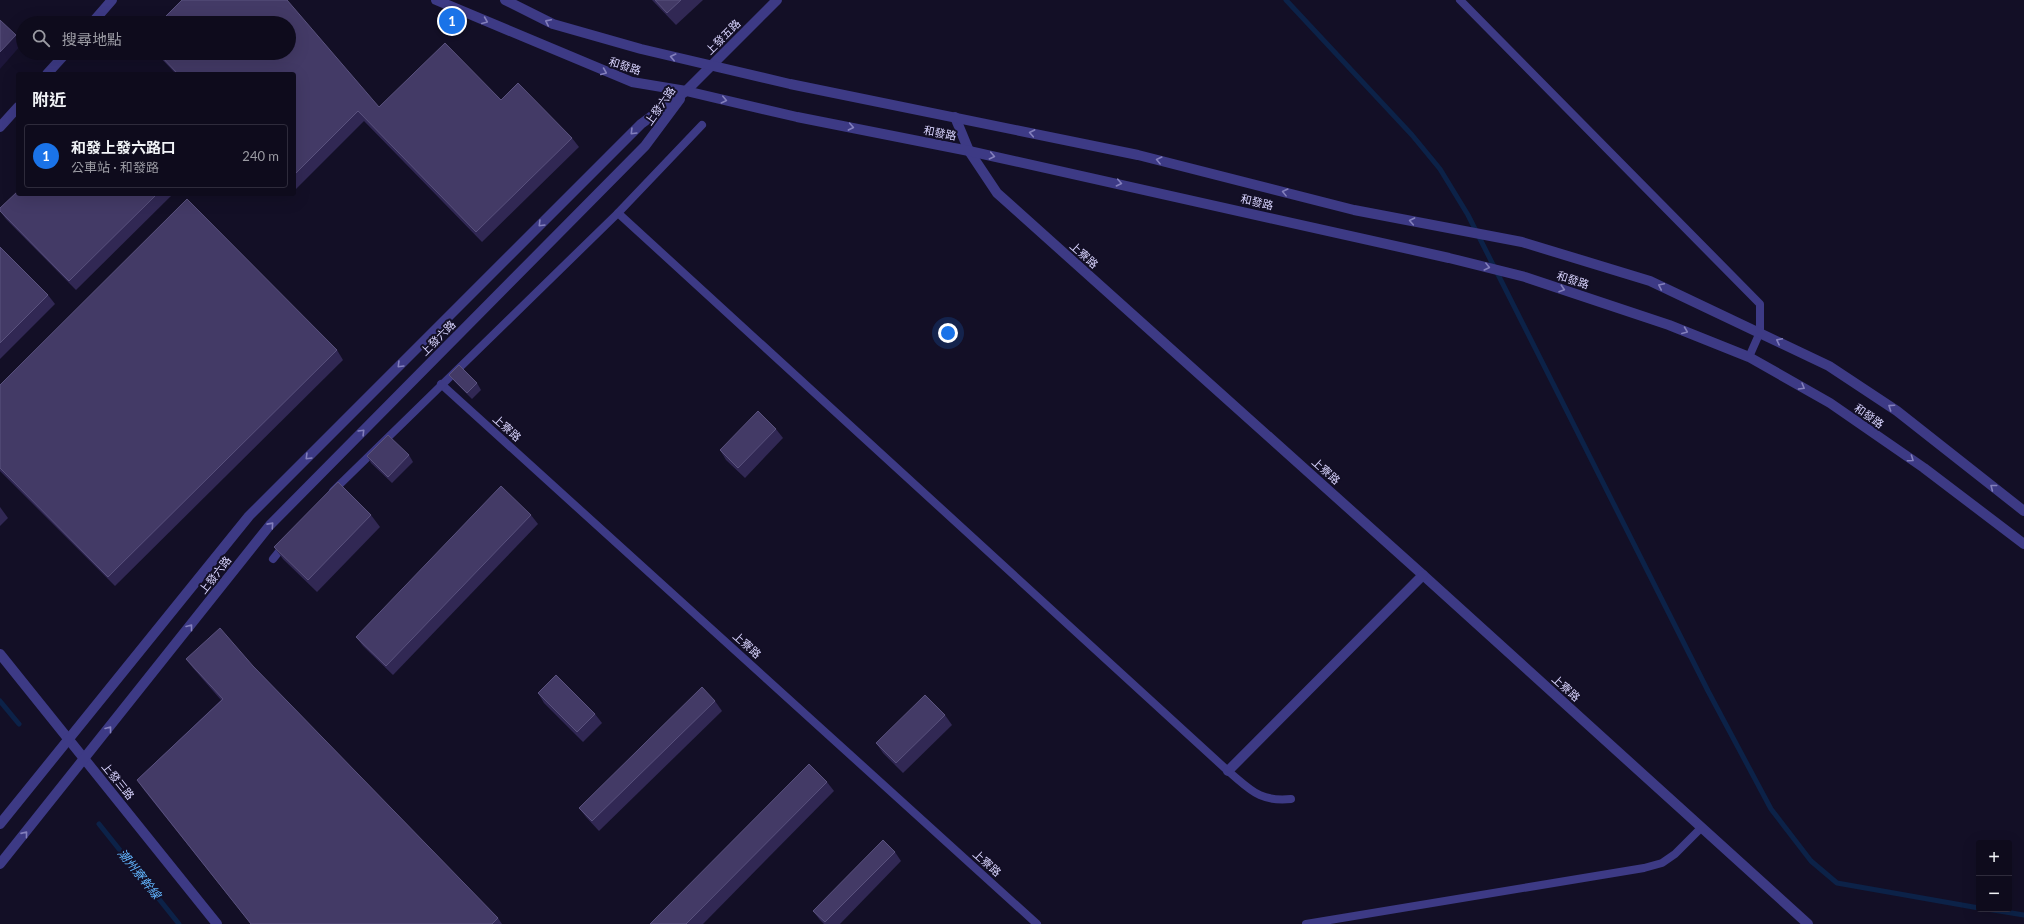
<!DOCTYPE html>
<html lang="zh-TW">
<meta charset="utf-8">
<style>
:root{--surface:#0e0b1c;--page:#1c1929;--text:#f1f3f6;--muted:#9b9ba3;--line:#2e2b3b;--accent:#1a73e8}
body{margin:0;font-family:Lato,"Noto Sans TC",sans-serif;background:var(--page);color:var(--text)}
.controls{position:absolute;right:12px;bottom:12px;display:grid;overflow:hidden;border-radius:4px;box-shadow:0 4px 16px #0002}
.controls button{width:36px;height:36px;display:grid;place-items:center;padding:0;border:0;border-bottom:1px solid var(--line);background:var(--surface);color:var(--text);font:20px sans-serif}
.you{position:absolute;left:948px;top:333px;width:14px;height:14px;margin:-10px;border:3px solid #fff;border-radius:50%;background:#1a73e8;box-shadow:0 0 0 6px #1a73e833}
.badge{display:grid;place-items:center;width:26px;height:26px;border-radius:50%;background:var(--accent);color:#fff;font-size:13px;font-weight:700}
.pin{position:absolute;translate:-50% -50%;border:2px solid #fff;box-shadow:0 1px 4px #0006}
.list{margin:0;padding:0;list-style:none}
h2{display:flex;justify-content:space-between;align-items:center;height:52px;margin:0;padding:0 16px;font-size:17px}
h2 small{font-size:13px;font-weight:400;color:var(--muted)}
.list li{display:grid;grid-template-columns:26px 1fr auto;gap:12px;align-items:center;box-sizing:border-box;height:64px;margin:0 8px 8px;padding:0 8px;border:1px solid var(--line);border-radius:4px}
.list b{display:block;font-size:15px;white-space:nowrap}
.list p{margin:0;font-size:13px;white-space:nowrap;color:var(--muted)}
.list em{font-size:13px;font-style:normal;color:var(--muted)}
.icon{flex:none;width:22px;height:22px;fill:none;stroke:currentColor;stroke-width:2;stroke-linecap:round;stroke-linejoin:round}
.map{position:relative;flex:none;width:2024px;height:924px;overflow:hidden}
.search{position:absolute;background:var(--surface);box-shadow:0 4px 16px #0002;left:16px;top:16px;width:280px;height:44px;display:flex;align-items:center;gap:10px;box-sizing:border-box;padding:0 14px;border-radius:22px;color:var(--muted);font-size:15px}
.panel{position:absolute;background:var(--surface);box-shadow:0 4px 16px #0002;left:16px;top:72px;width:280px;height:124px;border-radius:4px}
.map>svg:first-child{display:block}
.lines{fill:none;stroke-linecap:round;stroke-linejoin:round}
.stream{stroke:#0c2248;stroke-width:5}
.service{stroke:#3d3a85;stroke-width:8}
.minor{stroke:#3d3a85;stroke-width:10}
.tertiary{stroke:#3d3a85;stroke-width:10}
.wall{fill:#312854}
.shaded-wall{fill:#1d163a}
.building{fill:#433a66;stroke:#5a527e}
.oneway{stroke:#837fbc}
.labels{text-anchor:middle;stroke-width:4;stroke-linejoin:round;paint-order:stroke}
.street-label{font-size:11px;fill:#d9d4ff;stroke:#130f26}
.water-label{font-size:12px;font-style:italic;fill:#62b6ff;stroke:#130f26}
</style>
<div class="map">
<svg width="2024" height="924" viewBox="0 0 2024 924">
<rect width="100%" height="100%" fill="#130f26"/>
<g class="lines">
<g class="stream">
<path d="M 1286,0 L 1412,135 L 1440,169 L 1468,215 L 1708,691 L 1771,809 L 1811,861 L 1837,883 L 1979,908"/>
<path d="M 0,701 L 19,724"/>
<path d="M 99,824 L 179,924"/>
<path d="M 1987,909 L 2024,915"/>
</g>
<g class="service">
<path d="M 1460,0 L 1760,304 L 1760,332 L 1749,357"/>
<path d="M 618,213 L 1228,771 C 1251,790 1259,802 1291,799"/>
<path d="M 441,384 L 1037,924"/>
<path d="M 333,491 L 618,213 L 702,125"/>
<path d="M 273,559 L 285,544"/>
<path d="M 1306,924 L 1644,868 L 1662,863 L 1675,854 L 1701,828"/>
</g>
<g class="minor">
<path d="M 92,23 L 112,0"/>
<path d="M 47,74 L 66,53"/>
<path d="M 955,117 L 969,151 L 997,193 L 1423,575 L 1808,924"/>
<path d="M 0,127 L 18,107"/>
<path d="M 0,654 L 217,924"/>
<path d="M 1228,771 L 1423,575"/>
<path d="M 0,824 L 249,516 L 641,124 L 686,91 L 777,0"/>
<path d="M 0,864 L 270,525 L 645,146 L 680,99"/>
</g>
<g class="tertiary">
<path d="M 436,0 L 632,82 L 686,91 L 797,117 L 969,151 L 1449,258 L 1525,277 L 1669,325 L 1749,357 L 1830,403 L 1924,468 L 2024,544"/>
<path d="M 505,0 L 553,24 L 641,49 L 790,84 L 1138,155 L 1354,210 L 1522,242 L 1650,281 L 1829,366 L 1897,411 L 2024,511"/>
</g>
</g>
<g class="wall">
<path d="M 652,0 L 703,0 L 676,25 Z"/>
<path d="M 156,53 L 289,53 L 379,107 L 501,100 L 572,138 L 579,147 L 482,242 L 364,121 L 294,191 L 294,74 L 176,74 Z"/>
<path d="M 18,194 L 173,194 L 76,290 L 6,219 L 0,211 L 0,208 Z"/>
<path d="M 0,247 L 48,295 L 55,304 L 0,359 Z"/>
<path d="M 337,350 L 343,360 L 115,586 L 0,471 L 0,385 Z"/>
<path d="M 449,375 L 477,383 L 481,390 L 472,399 L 454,381 Z"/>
<path d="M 776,429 L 783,438 L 745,478 L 726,460 L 720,450 Z"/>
<path d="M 409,455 L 413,462 L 392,483 L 371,463 L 367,456 Z"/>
<path d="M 0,507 L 8,518 L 0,526 Z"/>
<path d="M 371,515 L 380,527 L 317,592 L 283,559 L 274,547 Z"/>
<path d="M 531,515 L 538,524 L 393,675 L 363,646 L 356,637 Z"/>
<path d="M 186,659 L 498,918 L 502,924 L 251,924 L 144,790 L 137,780 L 221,700 L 193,668 Z"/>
<path d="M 538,693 L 595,714 L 602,723 L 583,742 L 544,703 Z"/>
<path d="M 715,701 L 722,711 L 599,831 L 586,817 L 579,808 Z"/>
<path d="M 945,715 L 952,725 L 903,773 L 883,753 L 876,743 Z"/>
<path d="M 827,782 L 834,791 L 703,924 L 650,924 Z"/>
<path d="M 895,852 L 901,861 L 840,924 L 824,924 L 820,920 L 813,911 Z"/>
</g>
<path class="shaded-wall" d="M 16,35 L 22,44 L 0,69 L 0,52 Z"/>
<g class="building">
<path d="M 182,0 L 287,0 L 379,107 L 445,43 L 501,100 L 518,83 L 572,138 L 476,232 L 358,111 L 294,175 L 294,74 L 178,74 L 158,53 L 289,53 L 289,23 L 159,23 Z"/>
<path d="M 655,0 L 681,0 L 667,13 Z"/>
<path d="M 0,20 L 16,35 L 0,52 Z"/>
<path d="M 18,191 L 18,194 L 157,194 L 69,281 L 0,211 L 0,208 Z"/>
<path d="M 187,199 L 337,350 L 108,577 L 0,468 L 0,385 Z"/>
<path d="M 0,247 L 48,295 L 0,343 Z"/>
<path d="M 459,365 L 477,383 L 467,393 L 449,375 Z"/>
<path d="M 758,411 L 776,429 L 738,468 L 720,450 Z"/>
<path d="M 388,435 L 409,455 L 388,477 L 367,456 Z"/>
<path d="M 338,482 L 371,515 L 308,580 L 274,547 Z"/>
<path d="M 501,486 L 531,515 L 386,666 L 356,637 Z"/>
<path d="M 220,628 L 253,666 L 498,918 L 492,924 L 251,924 L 137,780 L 223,699 L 186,659 Z"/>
<path d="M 556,675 L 595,714 L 577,732 L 538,693 Z"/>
<path d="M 702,687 L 715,701 L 592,821 L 579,808 Z"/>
<path d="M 925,695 L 945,715 L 896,763 L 876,743 Z"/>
<path d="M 809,764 L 827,782 L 686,924 L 650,924 Z"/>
<path d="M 883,840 L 895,852 L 825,922 L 813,911 Z"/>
</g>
<defs><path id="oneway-chevron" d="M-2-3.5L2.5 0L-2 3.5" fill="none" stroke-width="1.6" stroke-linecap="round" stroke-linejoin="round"/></defs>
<g class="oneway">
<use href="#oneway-chevron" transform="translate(485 21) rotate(23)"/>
<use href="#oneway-chevron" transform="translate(548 22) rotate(-154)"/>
<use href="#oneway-chevron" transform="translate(673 57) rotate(-167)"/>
<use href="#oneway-chevron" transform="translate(604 72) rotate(23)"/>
<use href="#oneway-chevron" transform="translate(724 100) rotate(13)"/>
<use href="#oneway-chevron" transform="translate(851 127) rotate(11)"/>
<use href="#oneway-chevron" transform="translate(633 132) rotate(135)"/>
<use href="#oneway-chevron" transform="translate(1032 133) rotate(-169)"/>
<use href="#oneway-chevron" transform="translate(992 156) rotate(12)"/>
<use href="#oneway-chevron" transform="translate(1159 160) rotate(-166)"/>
<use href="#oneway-chevron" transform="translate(1119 183) rotate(12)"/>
<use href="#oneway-chevron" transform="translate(1285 192) rotate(-166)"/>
<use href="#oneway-chevron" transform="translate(1412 221) rotate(-169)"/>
<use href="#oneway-chevron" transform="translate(541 224) rotate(135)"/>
<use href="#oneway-chevron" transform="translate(1487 267) rotate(14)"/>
<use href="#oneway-chevron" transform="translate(1661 286) rotate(-155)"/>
<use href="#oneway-chevron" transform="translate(1562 289) rotate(18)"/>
<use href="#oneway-chevron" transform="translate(1685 331) rotate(22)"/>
<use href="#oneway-chevron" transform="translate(1779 341) rotate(-153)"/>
<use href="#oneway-chevron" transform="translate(400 365) rotate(135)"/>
<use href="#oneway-chevron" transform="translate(1802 387) rotate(30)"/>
<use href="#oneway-chevron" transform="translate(1891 407) rotate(-146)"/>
<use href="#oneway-chevron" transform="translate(362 432) rotate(-45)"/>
<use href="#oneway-chevron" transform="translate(308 457) rotate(135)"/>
<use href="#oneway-chevron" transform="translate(1911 459) rotate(35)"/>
<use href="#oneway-chevron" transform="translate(1993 487) rotate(-142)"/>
<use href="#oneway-chevron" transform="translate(271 525) rotate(-48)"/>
<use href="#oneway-chevron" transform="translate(190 627) rotate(-52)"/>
<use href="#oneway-chevron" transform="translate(109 729) rotate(-52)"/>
<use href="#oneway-chevron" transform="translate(25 834) rotate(-51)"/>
</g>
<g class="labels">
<g class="street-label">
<text transform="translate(723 37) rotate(-45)" y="4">上發五路</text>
<text transform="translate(625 66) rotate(18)" y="4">和發路</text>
<text transform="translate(660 106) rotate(-55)" y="4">上發六路</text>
<text transform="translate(940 133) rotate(11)" y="4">和發路</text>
<text transform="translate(1257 202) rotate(13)" y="4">和發路</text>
<text transform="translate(1084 255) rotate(42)" y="4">上寮路</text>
<text transform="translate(1573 280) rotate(18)" y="4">和發路</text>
<text transform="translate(438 338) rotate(-45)" y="4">上發六路</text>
<text transform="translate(1869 416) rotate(35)" y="4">和發路</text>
<text transform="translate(507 428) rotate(42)" y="4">上寮路</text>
<text transform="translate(1326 471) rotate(42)" y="4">上寮路</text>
<text transform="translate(215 575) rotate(-52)" y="4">上發六路</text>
<text transform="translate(747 645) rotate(42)" y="4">上寮路</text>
<text transform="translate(1566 688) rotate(42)" y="4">上寮路</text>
<text transform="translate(118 781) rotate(51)" y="4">上發三路</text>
<text transform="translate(987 863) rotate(42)" y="4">上寮路</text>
</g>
<g class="water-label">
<text transform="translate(139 874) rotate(51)" y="4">潮州寮幹線</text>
</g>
</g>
</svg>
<div class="controls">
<button>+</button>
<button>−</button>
</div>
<div class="you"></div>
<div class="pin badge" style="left:452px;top:21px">1</div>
<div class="search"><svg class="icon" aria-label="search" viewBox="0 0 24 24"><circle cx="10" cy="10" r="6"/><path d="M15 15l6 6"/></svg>搜尋地點</div>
<section class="panel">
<h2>附近<small></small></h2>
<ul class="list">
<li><span class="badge">1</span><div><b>和發上發六路口</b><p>公車站 · 和發路</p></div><em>240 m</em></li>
</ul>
</section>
</div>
